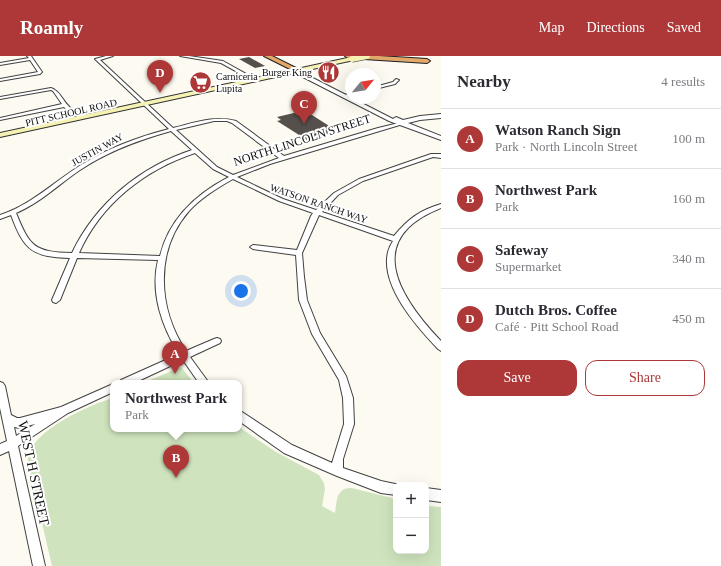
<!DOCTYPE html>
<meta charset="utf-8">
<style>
:root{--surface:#fff;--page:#f7f7f7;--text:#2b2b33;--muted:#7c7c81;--line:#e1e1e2;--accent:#ad3837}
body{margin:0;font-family:Georgia,serif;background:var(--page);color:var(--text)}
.controls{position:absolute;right:12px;bottom:12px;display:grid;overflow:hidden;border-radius:8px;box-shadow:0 4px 16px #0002}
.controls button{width:36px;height:36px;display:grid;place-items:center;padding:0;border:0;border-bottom:1px solid var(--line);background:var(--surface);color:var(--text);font:20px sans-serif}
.compass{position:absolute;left:345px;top:12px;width:36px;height:36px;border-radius:50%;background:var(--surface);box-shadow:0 4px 16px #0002;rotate:60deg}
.you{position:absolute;left:241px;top:235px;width:14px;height:14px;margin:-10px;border:3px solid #fff;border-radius:50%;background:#1a73e8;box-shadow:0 0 0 6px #1a73e833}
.badge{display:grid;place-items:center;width:26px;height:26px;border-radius:50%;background:var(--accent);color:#fff;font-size:13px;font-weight:700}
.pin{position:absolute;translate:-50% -33px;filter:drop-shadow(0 1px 2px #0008)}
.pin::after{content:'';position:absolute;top:21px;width:14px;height:12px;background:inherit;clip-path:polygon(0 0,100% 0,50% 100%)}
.popup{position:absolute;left:110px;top:324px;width:132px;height:52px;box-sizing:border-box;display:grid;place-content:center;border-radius:8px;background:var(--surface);filter:drop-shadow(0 1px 3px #0005);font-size:13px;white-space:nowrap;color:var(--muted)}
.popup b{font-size:15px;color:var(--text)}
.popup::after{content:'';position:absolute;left:50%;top:100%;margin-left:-8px;border:8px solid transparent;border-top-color:var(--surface)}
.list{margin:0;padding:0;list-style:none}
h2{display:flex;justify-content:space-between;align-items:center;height:52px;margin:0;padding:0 16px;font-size:17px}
h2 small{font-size:13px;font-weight:400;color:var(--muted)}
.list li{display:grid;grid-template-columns:26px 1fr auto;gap:12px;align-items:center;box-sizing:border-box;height:60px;padding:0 16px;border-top:1px solid var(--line)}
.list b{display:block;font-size:15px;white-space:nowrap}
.list p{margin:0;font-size:13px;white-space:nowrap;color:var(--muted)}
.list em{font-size:13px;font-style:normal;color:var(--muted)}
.actions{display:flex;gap:8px;padding:12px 16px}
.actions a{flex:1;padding:9px 0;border:1px solid var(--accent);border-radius:12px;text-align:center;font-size:14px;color:var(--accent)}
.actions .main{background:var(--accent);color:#fff}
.map{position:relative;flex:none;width:441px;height:510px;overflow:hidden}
header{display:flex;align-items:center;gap:24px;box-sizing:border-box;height:56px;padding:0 20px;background:var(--accent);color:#fff}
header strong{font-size:19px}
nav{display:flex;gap:22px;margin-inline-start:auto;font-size:14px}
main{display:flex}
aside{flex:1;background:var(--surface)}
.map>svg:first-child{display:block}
.green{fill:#cfe4be}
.building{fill:#55504c}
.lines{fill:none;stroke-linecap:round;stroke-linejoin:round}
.minor-casing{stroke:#414141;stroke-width:2}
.tertiary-casing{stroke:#414141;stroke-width:2}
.secondary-casing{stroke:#303030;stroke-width:2}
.motorway-casing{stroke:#1f1f1f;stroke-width:2}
.minor{fill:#fff;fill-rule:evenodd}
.tertiary{fill:#fff;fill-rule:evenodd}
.secondary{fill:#f5f2b4;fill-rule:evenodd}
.motorway{fill:#e2a86a;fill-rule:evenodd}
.secondary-bridge-casing{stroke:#303030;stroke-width:7;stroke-linecap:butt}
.secondary-bridge{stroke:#f5f2b4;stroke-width:6}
.labels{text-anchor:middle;stroke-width:4;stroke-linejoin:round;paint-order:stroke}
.far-poi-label{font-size:10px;fill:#0e0e0e;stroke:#fff;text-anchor:end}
.far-street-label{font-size:10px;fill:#0e0e0e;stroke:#fff}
.street-label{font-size:12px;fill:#0e0e0e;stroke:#fff}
.near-street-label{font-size:14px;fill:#0e0e0e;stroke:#fff}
</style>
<header>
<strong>Roamly</strong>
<nav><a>Map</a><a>Directions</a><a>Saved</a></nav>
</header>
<main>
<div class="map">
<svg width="441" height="510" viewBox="0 0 441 510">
<rect width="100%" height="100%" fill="#fdfbf1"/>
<g class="green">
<path d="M 181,311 L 194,327 L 148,327 L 148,325 Z"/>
<path d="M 113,342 L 113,373 L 239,373 L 239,371 L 276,396 L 319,419 L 324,427 L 325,433 L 322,450 L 335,457 C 337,445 336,431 352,432 L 396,443 L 396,495 L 426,495 L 426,450 L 441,451 L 441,510 L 52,510 L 28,407 C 25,377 89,349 113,342 Z"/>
</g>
<g class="building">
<path d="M 249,1 L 265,10 L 255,12 L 239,3 Z"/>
<path d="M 302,55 L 312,59 L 337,75 L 307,84 L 277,65 L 281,64 L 277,61 Z"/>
</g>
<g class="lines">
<defs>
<g id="minor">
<path d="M 27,0 L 31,0 L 42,16 L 40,18 L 0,25 L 0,23 L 38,16 L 30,4 L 0,9 L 0,7 L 29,2 Z"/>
<path d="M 106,0 L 113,0 L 100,4 L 173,72 C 194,67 215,59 236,65 L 284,100 L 378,72 L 403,66 L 403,68 L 270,108 L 237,121 L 283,143 L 316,154 L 334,137 L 359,123 L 431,98 L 441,98 L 441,102 L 433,101 L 363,125 L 338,139 L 322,156 L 394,180 C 408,163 420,154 441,148 L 441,152 C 362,183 399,241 441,285 L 441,295 L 438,293 C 417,271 380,230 388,196 C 389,192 391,188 393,185 L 319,159 L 302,197 L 304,221 L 307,244 L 320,277 L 346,320 L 353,342 L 354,368 L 343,403 L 343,412 L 381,425 L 400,429 L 396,429 L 396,439 L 381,437 L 337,420 L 284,397 L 239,365 L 239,354 L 292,389 L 332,407 L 344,368 L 343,342 L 339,324 L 312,278 L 299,244 L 296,199 L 253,193 L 250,191 L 253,189 L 297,194 L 311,160 L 313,157 L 279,145 L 233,123 C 217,132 201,142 189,155 C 154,195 158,253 186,295 L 214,283 L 217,282 L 220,283 L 221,285 L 220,287 L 190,301 L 209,327 L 199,327 L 183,304 L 134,327 L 119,327 L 121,324 L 179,298 C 162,271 150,237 158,204 L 77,202 L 60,244 L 56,247 L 53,246 L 52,244 L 70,202 C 32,201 24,194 11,159 L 0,163 L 0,159 C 31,149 54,126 81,109 C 108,92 138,81 169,73 L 95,3 ZM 214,65 L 227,65 L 232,67 L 279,102 L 233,119 L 217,111 L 176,74 ZM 171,75 L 192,94 C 140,111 96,147 72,197 C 34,196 30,191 16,157 C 40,147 59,128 80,114 C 108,95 139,84 171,75 ZM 195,97 L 213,113 L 229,121 C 196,138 169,163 160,200 L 79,197 C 101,148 144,114 195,97 Z"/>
<path d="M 180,0 L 189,0 L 223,5 L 257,24 L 254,25 L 221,7 Z"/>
<path d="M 396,23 L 399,24 L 395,28 L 375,33 L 375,31 L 393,26 Z"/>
<path d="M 51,32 C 64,36 63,55 86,59 L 86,61 C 76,61 70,57 64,51 L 0,64 L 0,62 L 62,48 L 53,35 L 51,34 L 0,43 L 0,41 Z"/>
<path d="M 351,37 L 351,39 L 344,41 L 342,40 Z"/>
<path d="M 0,326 L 3,327 L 5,330 L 11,359 L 17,362 L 20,362 L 61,351 L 113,328 L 113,336 L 68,357 L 18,390 L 45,510 L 33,510 L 9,395 L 0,399 L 0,388 L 7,385 L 0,352 ZM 35,368 L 16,380 L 14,371 L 20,372 Z"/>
<path d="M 426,432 L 441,434 L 441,446 L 426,444 Z"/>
</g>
<path id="tertiary" d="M 296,14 L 300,14 L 303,17 L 393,63 L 396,61 L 403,64 L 420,60 L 441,58 L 441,62 L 420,64 L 408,67 L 441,80 L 441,84 L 389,65 L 299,19 L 295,15 Z"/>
<path id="secondary" d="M 352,1 L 354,2 L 354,4 L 0,81 L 0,77 Z"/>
<g id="motorway">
<path d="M 264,0 L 272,0 L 302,15 L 298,17 Z"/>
<path d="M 345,0 L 379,0 L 427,3 L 430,5 L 427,7 L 348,2 Z"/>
</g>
</defs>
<use href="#minor" class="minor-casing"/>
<use href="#tertiary" class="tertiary-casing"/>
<use href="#secondary" class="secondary-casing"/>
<use href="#motorway" class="motorway-casing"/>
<use href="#minor" class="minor"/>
<use href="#tertiary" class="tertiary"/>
<use href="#secondary" class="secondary"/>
<use href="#motorway" class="motorway"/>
<defs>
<path id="secondary-bridge" d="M 352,3 L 367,0"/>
</defs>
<use href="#secondary-bridge" class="secondary-bridge-casing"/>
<use href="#secondary-bridge" class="secondary-bridge"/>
</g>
<defs>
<symbol id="restaurant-disc" viewBox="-11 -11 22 22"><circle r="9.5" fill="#ad3837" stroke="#fff"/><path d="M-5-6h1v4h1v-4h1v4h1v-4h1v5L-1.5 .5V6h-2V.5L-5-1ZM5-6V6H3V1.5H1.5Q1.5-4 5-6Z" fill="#fff"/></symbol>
<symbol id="supermarket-disc" viewBox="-11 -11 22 22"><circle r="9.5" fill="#ad3837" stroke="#fff"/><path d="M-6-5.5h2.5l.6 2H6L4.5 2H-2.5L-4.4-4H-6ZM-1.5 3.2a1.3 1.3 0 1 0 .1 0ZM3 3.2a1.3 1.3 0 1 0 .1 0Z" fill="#fff"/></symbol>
</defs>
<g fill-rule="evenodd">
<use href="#restaurant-disc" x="316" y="4" width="25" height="25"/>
<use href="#supermarket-disc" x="188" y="14" width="25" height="25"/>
</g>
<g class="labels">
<g class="far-poi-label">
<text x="312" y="20">Burger King</text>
<text x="216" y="24" text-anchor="start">Carniceria<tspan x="216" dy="12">Lupita</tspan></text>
</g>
<g class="far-street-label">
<text transform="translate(71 56) rotate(-13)" y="4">PITT SCHOOL ROAD</text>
<text transform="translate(97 93) rotate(-29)" y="4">JUSTIN WAY</text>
<text transform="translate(319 147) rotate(19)" y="4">WATSON RANCH WAY</text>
</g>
<g class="street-label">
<text transform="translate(302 84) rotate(-18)" y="4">NORTH LINCOLN STREET</text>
</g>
<g class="near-street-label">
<text transform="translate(34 417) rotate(78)" y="5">WEST H STREET</text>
</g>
</g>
</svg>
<div class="controls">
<button>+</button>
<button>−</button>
</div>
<svg class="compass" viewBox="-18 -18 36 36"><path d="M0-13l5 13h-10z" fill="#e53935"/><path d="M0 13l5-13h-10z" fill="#7c7c81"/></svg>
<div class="you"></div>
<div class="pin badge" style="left:175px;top:318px">A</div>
<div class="pin badge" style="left:176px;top:422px">B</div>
<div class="popup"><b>Northwest Park</b>Park</div>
<div class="pin badge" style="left:304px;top:68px">C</div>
<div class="pin badge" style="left:160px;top:37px">D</div>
</div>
<aside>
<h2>Nearby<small>4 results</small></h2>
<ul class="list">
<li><span class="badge">A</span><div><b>Watson Ranch Sign</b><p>Park · North Lincoln Street</p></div><em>100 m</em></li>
<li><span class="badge">B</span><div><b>Northwest Park</b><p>Park</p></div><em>160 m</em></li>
<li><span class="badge">C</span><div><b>Safeway</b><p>Supermarket</p></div><em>340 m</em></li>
<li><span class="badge">D</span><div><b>Dutch Bros. Coffee</b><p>Café · Pitt School Road</p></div><em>450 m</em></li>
</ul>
<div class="actions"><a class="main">Save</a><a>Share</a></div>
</aside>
</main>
